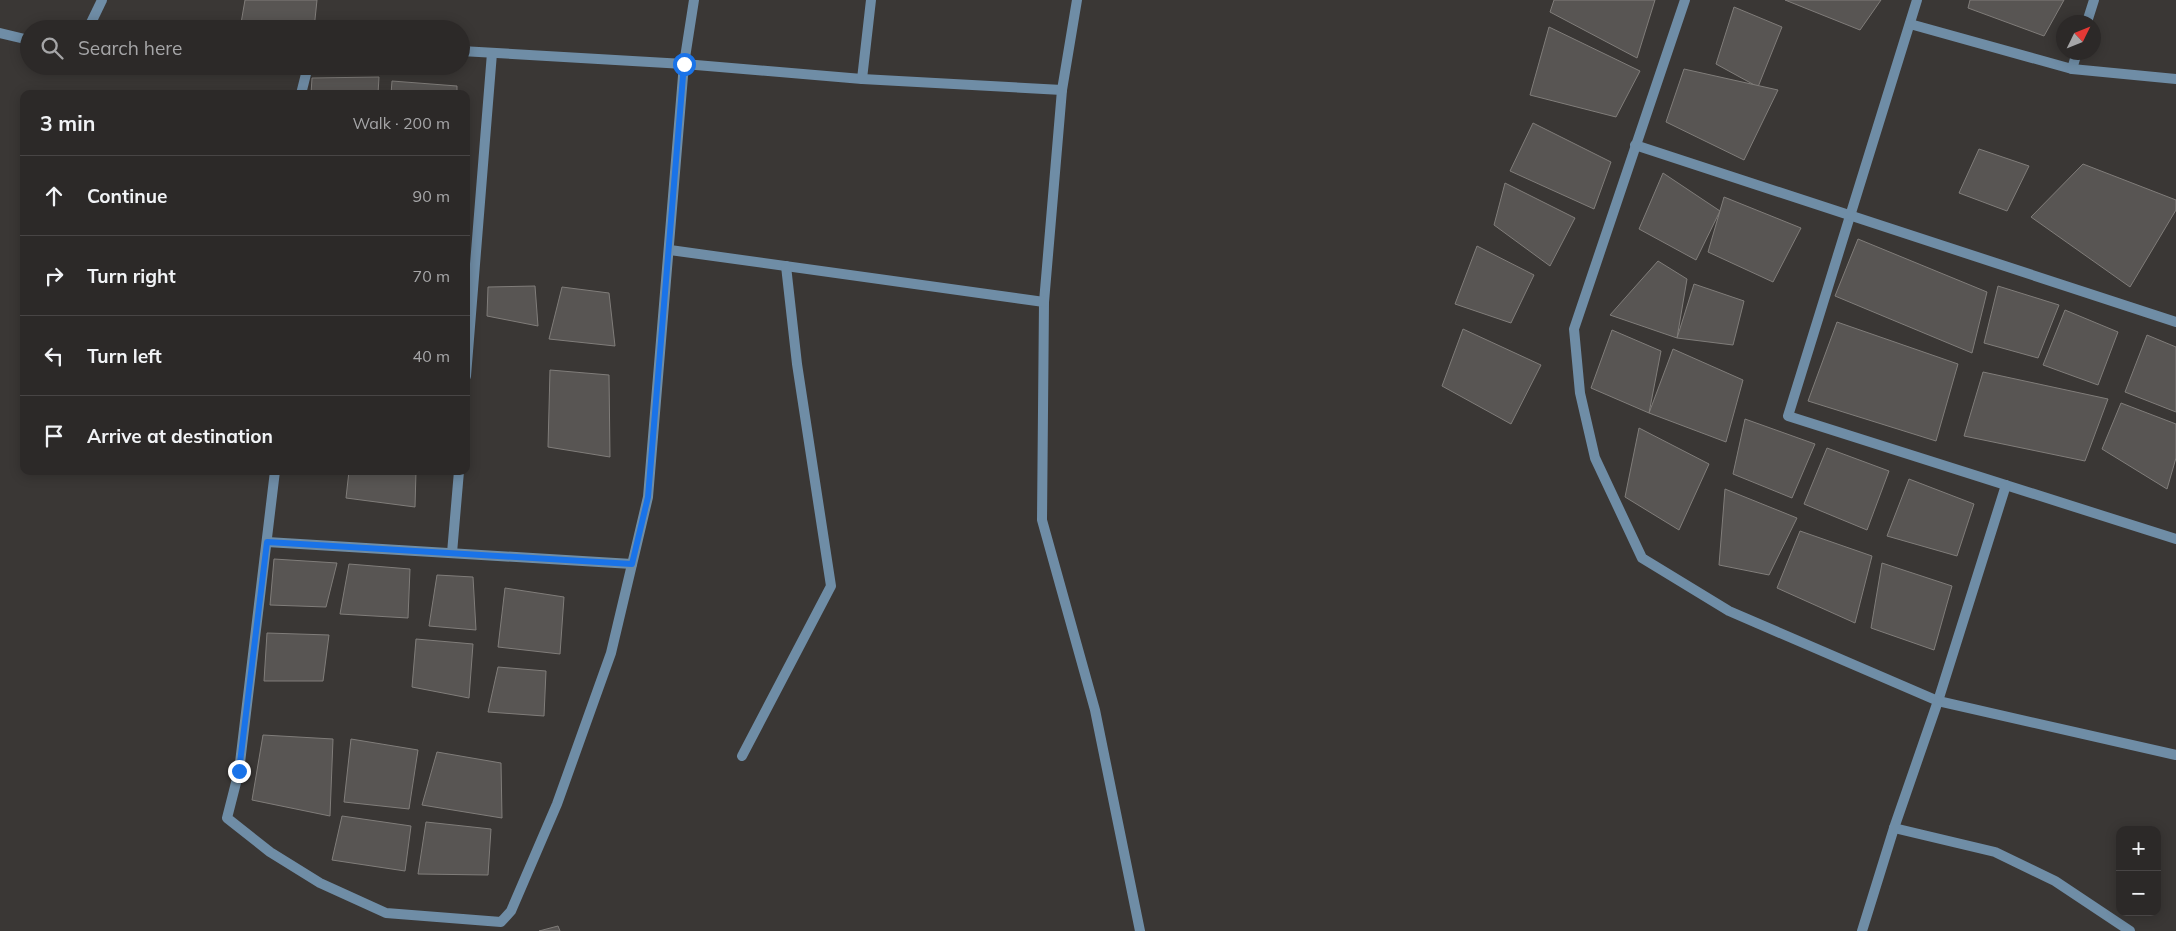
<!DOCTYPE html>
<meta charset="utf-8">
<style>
:root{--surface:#2c2928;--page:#343130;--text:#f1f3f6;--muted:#a6a6a8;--line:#484545}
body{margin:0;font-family:Mulish,sans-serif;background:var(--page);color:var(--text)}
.controls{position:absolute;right:15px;bottom:15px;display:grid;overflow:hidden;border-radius:10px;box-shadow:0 2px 12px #0003}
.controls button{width:45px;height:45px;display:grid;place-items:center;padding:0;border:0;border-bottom:1px solid var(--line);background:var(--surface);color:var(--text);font:25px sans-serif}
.compass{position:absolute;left:2056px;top:15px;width:45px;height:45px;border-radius:50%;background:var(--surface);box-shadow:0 2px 12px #0003;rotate:47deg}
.stop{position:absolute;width:15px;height:15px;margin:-11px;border:4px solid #1a73e8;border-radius:50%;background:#fff}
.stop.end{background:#1a73e8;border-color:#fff;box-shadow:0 1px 5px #0008}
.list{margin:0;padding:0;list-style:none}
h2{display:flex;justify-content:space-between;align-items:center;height:65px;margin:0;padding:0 20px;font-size:21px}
h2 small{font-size:16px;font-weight:400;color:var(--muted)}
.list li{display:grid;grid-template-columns:32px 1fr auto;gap:15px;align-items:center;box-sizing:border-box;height:80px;padding:0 20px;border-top:1px solid var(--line)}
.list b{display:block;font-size:19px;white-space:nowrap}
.list em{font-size:16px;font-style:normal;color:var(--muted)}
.icon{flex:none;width:28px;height:28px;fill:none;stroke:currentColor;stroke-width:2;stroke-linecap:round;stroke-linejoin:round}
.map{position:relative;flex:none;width:2176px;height:931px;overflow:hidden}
.search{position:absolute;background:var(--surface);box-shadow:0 2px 12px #0003;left:20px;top:20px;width:450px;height:55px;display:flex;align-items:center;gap:12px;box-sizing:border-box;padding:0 18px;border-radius:28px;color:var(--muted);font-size:19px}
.panel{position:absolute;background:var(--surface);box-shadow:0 2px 12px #0003;left:20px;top:90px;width:450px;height:385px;border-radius:10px}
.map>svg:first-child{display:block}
.building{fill:#585553;stroke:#807d7a}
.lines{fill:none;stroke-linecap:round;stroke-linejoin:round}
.service{stroke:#6f8da6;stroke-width:10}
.minor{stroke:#6f8da6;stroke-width:10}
.tertiary{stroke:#6f8da6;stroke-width:10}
.route{stroke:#1a73e8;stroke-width:6}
</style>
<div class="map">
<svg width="2176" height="931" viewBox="0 0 2176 931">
<rect width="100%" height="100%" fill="#3a3735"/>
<g class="building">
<path d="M 245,0 L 317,0 L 314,29 L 240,29 Z"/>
<path d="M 1554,0 L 1655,0 L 1637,58 L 1550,12 Z"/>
<path d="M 1785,0 L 1881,0 L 1860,30 Z"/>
<path d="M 1970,0 L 2064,0 L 2044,36 L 1968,8 Z"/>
<path d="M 1734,7 L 1782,27 L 1758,87 L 1716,64 Z"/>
<path d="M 1549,27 L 1640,71 L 1616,117 L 1530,95 Z"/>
<path d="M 1684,69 L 1778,90 L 1744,160 L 1666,122 Z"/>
<path d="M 379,77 L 378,94 L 311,94 L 312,78 Z"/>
<path d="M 392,81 L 457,86 L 457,94 L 391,94 Z"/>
<path d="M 1533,123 L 1611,162 L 1594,209 L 1510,171 Z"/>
<path d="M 1979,149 L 2029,166 L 2007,211 L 1959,193 Z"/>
<path d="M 2083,164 L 2176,200 L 2176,210 L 2130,287 L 2031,217 Z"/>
<path d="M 1663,173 L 1720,211 L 1696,260 L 1639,229 Z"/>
<path d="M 1505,183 L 1575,218 L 1550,266 L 1494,225 Z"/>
<path d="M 1724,197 L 1801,228 L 1773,282 L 1708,252 Z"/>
<path d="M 1858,239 L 1987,292 L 1972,353 L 1835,296 Z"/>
<path d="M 1477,246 L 1534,275 L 1511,323 L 1455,304 Z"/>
<path d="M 1658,261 L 1687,279 L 1677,338 L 1610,315 Z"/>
<path d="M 1694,284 L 1744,301 L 1733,345 L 1677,338 Z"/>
<path d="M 535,286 L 538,326 L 487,316 L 488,287 Z"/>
<path d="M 1998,286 L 2059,305 L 2038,358 L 1984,343 Z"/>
<path d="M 562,287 L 609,293 L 615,346 L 549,339 Z"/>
<path d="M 2065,310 L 2118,332 L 2098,385 L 2043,365 Z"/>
<path d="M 1837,322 L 1958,364 L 1936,441 L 1808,401 Z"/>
<path d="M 1463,329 L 1541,365 L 1511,424 L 1442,386 Z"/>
<path d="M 1612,330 L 1661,351 L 1649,413 L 1591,388 Z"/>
<path d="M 2147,335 L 2176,347 L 2176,412 L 2125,392 Z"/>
<path d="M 1673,349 L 1743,380 L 1726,442 L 1649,413 Z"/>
<path d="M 550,370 L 609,375 L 610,457 L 548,447 Z"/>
<path d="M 1983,372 L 2108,399 L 2085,461 L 1964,436 Z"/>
<path d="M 2121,403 L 2176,424 L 2176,458 L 2167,489 L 2102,449 Z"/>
<path d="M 1745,419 L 1815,444 L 1792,498 L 1733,474 Z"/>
<path d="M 1639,428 L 1709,464 L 1679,530 L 1625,497 Z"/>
<path d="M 1827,448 L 1889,471 L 1867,530 L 1804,504 Z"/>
<path d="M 349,471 L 416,471 L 415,507 L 346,498 Z"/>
<path d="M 1909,479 L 1974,504 L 1957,556 L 1887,536 Z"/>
<path d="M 1725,489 L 1797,518 L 1769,575 L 1719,565 Z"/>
<path d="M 1800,531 L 1872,556 L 1855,623 L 1777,588 Z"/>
<path d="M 274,559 L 337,563 L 326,607 L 270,605 Z"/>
<path d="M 1882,563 L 1952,586 L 1934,650 L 1871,628 Z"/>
<path d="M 349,564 L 410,569 L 408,618 L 340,614 Z"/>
<path d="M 437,575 L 473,577 L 476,630 L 429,626 Z"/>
<path d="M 505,588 L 564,597 L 560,654 L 498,647 Z"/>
<path d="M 267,633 L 329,635 L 323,681 L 264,681 Z"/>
<path d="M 416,639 L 473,644 L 469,698 L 412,687 Z"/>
<path d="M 498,667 L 546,671 L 544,716 L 488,712 Z"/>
<path d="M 263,735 L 333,739 L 330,816 L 252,800 Z"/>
<path d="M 351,739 L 418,750 L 409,809 L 344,802 Z"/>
<path d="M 437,752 L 501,763 L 502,818 L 422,805 Z"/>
<path d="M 342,816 L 411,826 L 405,871 L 332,860 Z"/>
<path d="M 426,822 L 491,829 L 488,875 L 418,874 Z"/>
<path d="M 558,926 L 560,931 L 539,931 Z"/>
</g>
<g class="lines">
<path class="service" d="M 88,29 L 102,0"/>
<g class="minor">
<path d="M 694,0 L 684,64 L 862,79 L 1062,90"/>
<path d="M 1077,0 L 1062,90 L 1044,302 L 1042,520 L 1095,710 L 1140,931"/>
<path d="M 1917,0 L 1788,416 L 2176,539"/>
<path d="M 2087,22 L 2094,0"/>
<path d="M 1910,24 L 2072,69 L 2077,52"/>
<path d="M 0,33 L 29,40"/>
<path d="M 126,66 L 140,70 L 174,66"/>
<path d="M 284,66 L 307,71"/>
<path d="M 2072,69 L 2176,79"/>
<path d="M 862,79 L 871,0"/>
<path d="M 301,94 L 308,66"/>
<path d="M 1635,145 L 2176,322"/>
<path d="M 670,250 L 1044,302"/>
<path d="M 466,376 L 492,53"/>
<path d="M 275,471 L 239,771 L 227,818 L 270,852 L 320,883 L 386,913 L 501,922 L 511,911 L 557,804 L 611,653 L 648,497 L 684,64 L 461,51"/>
<path d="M 2006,485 L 1938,701 L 2176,755"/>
<path d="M 267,542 L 632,564"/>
<path d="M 452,553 L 459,471"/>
<path d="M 742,756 L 831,586 L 797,364 L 786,266"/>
<path d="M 1894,828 L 1995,852 L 2055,881 L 2130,931"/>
</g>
<path class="tertiary" d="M 1685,0 L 1574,329 L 1580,393 L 1595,458 L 1642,558 L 1729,611 L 1938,701 L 1894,828 L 1862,931"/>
</g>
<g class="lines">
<path class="route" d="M 239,771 L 267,542 L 632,564 L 648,497 L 684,64"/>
</g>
</svg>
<div class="controls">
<button>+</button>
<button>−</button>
</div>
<svg class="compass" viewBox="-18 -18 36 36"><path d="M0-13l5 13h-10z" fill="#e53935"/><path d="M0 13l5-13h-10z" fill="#a6a6a8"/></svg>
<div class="stop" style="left:684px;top:64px"></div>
<div class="stop end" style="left:239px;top:771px"></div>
<div class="search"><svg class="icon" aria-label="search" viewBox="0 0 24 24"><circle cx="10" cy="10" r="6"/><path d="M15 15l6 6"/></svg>Search here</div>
<section class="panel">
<h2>3 min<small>Walk · 200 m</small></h2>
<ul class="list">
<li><svg class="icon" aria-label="ahead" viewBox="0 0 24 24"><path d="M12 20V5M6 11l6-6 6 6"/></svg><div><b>Continue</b></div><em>90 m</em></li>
<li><svg class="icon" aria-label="right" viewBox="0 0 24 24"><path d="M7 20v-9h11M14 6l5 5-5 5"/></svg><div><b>Turn right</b></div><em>70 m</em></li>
<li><svg class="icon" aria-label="left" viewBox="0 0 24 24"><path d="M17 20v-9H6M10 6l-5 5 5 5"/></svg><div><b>Turn left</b></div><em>40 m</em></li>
<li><svg class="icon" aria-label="arrive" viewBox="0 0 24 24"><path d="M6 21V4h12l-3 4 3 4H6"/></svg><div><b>Arrive at destination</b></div></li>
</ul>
</section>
</div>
